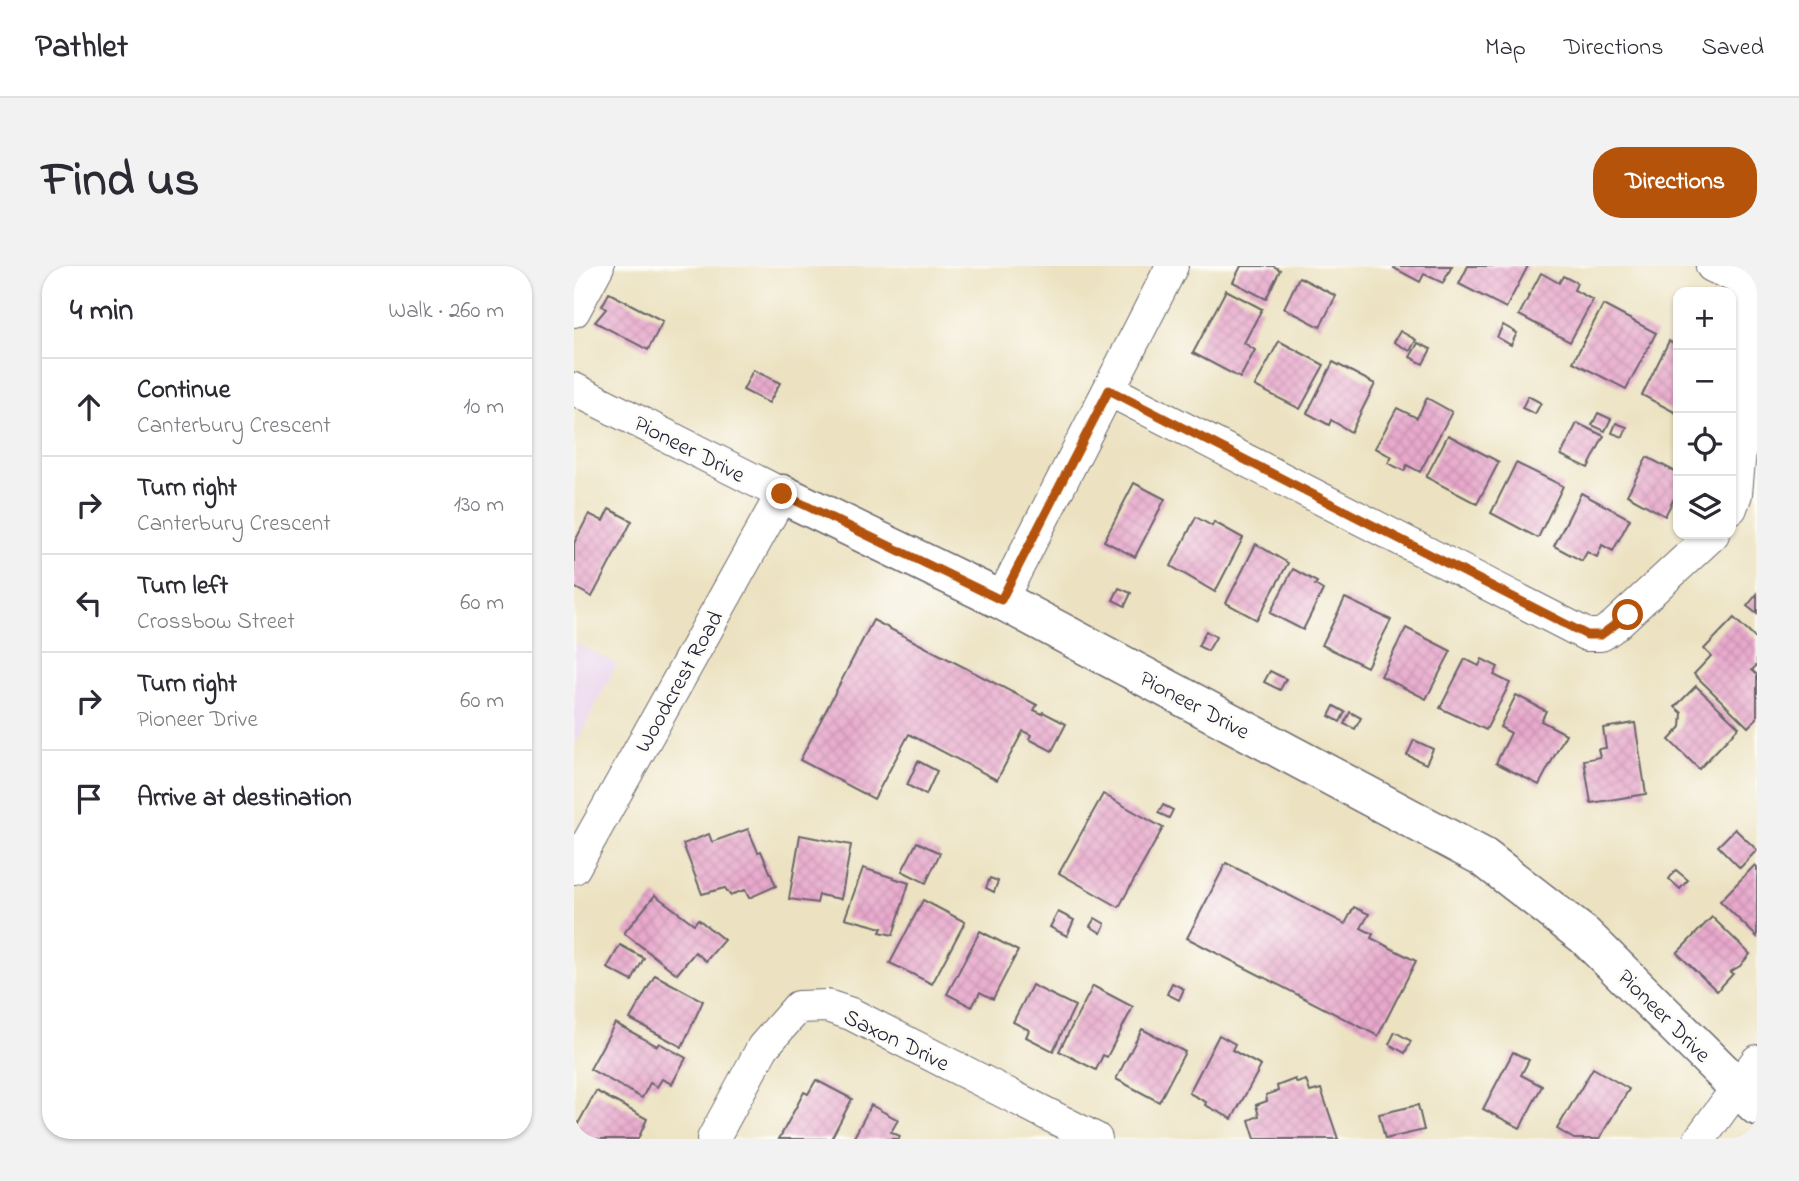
<!DOCTYPE html>
<meta charset="utf-8">
<style>
:root{--surface:#fff;--page:#f2f2f3;--text:#2b2b33;--muted:#7c7c81;--line:#e1e1e2;--accent:#b45309}
body{margin:0;font-family:"Indie Flower",sans-serif;background:var(--page);color:var(--text)}
.controls{position:absolute;right:21px;top:21px;display:grid;overflow:hidden;border-radius:14px;box-shadow:0 2px 5px #0004}
.controls button{width:63px;height:63px;display:grid;place-items:center;padding:0;border:0;border-bottom:2px solid var(--line);background:var(--surface);color:var(--text);font:35px sans-serif}
.stop{position:absolute;width:21px;height:21px;margin:-16px;border:5px solid #b45309;border-radius:50%;background:#fff}
.stop.end{background:#b45309;border-color:#fff;box-shadow:0 2px 7px #0008}
.list{margin:0;padding:0;list-style:none}
h2{display:flex;justify-content:space-between;align-items:center;height:91px;margin:0;padding:0 28px;font-size:30px}
h2 small{font-size:23px;font-weight:400;color:var(--muted)}
.list li{display:grid;grid-template-columns:46px 1fr auto;gap:21px;align-items:center;box-sizing:border-box;height:98px;padding:0 28px;border-top:2px solid var(--line)}
.list b{display:block;font-size:26px;white-space:nowrap}
.list p{margin:0;font-size:23px;white-space:nowrap;color:var(--muted)}
.list em{font-size:23px;font-style:normal;color:var(--muted)}
.icon{flex:none;width:38px;height:38px;fill:none;stroke:currentColor;stroke-width:2;stroke-linecap:round;stroke-linejoin:round}
.map{position:relative;flex:none;width:1183px;height:873px;overflow:hidden;border-radius:28px}
header{display:flex;align-items:center;gap:42px;box-sizing:border-box;height:98px;padding:0 35px;background:var(--surface);border-bottom:2px solid var(--line)}
header strong{font-size:33px}
nav{display:flex;gap:38px;margin-inline-start:auto;font-size:24px}
.intro{display:flex;align-items:center;justify-content:space-between;box-sizing:border-box;height:168px;padding:0 42px}
h1{margin:0;font-size:49px}
.button{padding:18px 32px;border-radius:28px;background:var(--accent);color:#fff;font-size:24px;font-weight:700}
main{display:flex;gap:42px;padding:0 42px}
aside{flex:1;background:var(--surface);border-radius:28px;box-shadow:0 2px 5px #0004}
.map>svg:first-child{display:block}
.built{fill:#e9d2ed}
.building{fill:url(#building-cross-hatch)}
.lines{fill:none;stroke-linecap:round;stroke-linejoin:round}
.minor-casing{stroke:#69656a;stroke-width:34}
.tertiary-casing{stroke:#69656a;stroke-width:41}
.minor{stroke:#fff;stroke-width:32}
.tertiary{stroke:#fff;stroke-width:38}
.route{stroke:#b45309;stroke-width:9}
.labels{text-anchor:middle;stroke-width:6;stroke-linejoin:round;paint-order:stroke}
.street-label{font-size:23px;fill:#22223b;stroke:#fdfcf7}
</style>
<header>
<strong>Pathlet</strong>
<nav><a>Map</a><a>Directions</a><a>Saved</a></nav>
</header>
<div class="intro"><h1>Find us</h1><a class="button">Directions</a></div>
<main>
<aside>
<h2>4 min<small>Walk · 260 m</small></h2>
<ul class="list">
<li><svg class="icon" aria-label="ahead" viewBox="0 0 24 24"><path d="M12 20V5M6 11l6-6 6 6"/></svg><div><b>Continue</b><p>Canterbury Crescent</p></div><em>10 m</em></li>
<li><svg class="icon" aria-label="right" viewBox="0 0 24 24"><path d="M7 20v-9h11M14 6l5 5-5 5"/></svg><div><b>Turn right</b><p>Canterbury Crescent</p></div><em>130 m</em></li>
<li><svg class="icon" aria-label="left" viewBox="0 0 24 24"><path d="M17 20v-9H6M10 6l-5 5 5 5"/></svg><div><b>Turn left</b><p>Crossbow Street</p></div><em>60 m</em></li>
<li><svg class="icon" aria-label="right" viewBox="0 0 24 24"><path d="M7 20v-9h11M14 6l5 5-5 5"/></svg><div><b>Turn right</b><p>Pioneer Drive</p></div><em>60 m</em></li>
<li><svg class="icon" aria-label="arrive" viewBox="0 0 24 24"><path d="M6 21V4h12l-3 4 3 4H6"/></svg><div><b>Arrive at destination</b></div></li>
</ul>
</aside>
<div class="map">
<svg width="1183" height="873" viewBox="0 0 1183 873">
<defs>
<pattern id="building-cross-hatch" width="8" height="8" patternUnits="userSpaceOnUse" patternTransform="scale(1.75)"><rect width="8" height="8" fill="#e8a9cc"/><path d="M0 0l8 8M0 8l8-8" fill="none" stroke="#c791b0"/></pattern>
</defs>
<rect width="100%" height="100%" fill="#fdfcf7"/>
<filter id="ink" filterUnits="userSpaceOnUse"><feTurbulence type="fractalNoise" baseFrequency=".0143" numOctaves="2"/><feDisplacementMap in="SourceGraphic" scale="14" xChannelSelector="R" yChannelSelector="G"/><feConvolveMatrix kernelMatrix="1 2 1 2 8 2 1 2 1" color-interpolation-filters="sRGB"/></filter>
<filter id="wash" filterUnits="userSpaceOnUse"><feTurbulence type="fractalNoise" baseFrequency=".00686" numOctaves="4" result="noise"/><feDisplacementMap in="SourceGraphic" scale="28" xChannelSelector="R" yChannelSelector="G"/><feGaussianBlur stdDeviation="1.57" result="paint"/><feColorMatrix in="noise" values="0 0 0 0 0 0 0 0 0 0 0 0 0 0 0 0 0 1.4 0 .05"/><feComposite in="paint" operator="in"/></filter>
<g filter="url(#wash)">
<rect width="100%" height="100%" fill="#ece2c1"/>
<path class="built" d="M 0,376 L 43,398 L 0,481 Z"/>
<g id="blocks">
<g class="building">
<path d="M 667,0 L 699,0 L 706,4 L 692,33 L 659,16 Z"/>
<path d="M 821,0 L 878,0 L 869,17 L 850,8 L 846,16 L 820,2 Z"/>
<path d="M 894,0 L 954,0 L 932,42 L 885,18 Z"/>
<path d="M 967,7 L 985,17 L 989,10 L 1003,17 L 1000,24 L 1019,34 L 996,76 L 945,49 Z"/>
<path d="M 725,11 L 762,30 L 746,61 L 710,42 Z"/>
<path d="M 652,24 L 688,43 L 670,77 L 681,84 L 666,112 L 619,87 Z"/>
<path d="M 35,27 L 89,55 L 74,84 L 21,56 L 32,43 L 28,40 Z"/>
<path d="M 1029,39 L 1082,67 L 1052,123 L 999,96 Z"/>
<path d="M 929,59 L 943,67 L 937,79 L 923,71 Z"/>
<path d="M 826,65 L 842,74 L 836,85 L 820,76 Z"/>
<path d="M 705,75 L 750,99 L 726,143 L 681,120 Z"/>
<path d="M 1095,75 L 1104,80 L 1104,148 L 1068,129 Z"/>
<path d="M 844,77 L 857,83 L 849,98 L 836,91 Z"/>
<path d="M 759,96 L 801,118 L 777,166 L 757,154 L 755,159 L 733,147 Z"/>
<path d="M 179,104 L 206,117 L 195,137 L 169,124 Z"/>
<path d="M 954,130 L 967,137 L 961,148 L 948,142 Z"/>
<path d="M 853,132 L 878,146 L 846,206 L 833,199 L 830,205 L 814,197 L 818,191 L 801,182 L 823,142 L 843,152 Z"/>
<path d="M 1024,147 L 1037,153 L 1031,165 L 1018,159 Z"/>
<path d="M 1003,157 L 1030,170 L 1014,202 L 987,189 Z"/>
<path d="M 1042,157 L 1053,161 L 1049,171 L 1038,167 Z"/>
<path d="M 874,169 L 925,196 L 903,238 L 852,211 Z"/>
<path d="M 1073,191 L 1104,207 L 1104,225 L 1091,250 L 1053,229 Z"/>
<path d="M 942,197 L 989,220 L 964,272 L 917,247 Z"/>
<path d="M 560,217 L 591,233 L 561,291 L 530,275 Z"/>
<path d="M 1007,227 L 1056,253 L 1039,285 L 1028,279 L 1023,291 L 1013,286 L 1008,295 L 980,280 Z"/>
<path d="M 35,243 L 58,255 L 18,331 L 0,321 L 0,277 L 15,248 L 29,255 Z"/>
<path d="M 622,251 L 638,260 L 640,256 L 669,272 L 641,326 L 597,300 Z"/>
<path d="M 682,278 L 714,297 L 683,354 L 652,337 Z"/>
<path d="M 719,303 L 743,316 L 741,319 L 749,324 L 729,364 L 696,347 Z"/>
<path d="M 545,322 L 557,327 L 551,340 L 539,334 Z"/>
<path d="M 1183,328 L 1183,348 L 1173,340 Z"/>
<path d="M 771,332 L 817,354 L 793,401 L 748,379 Z"/>
<path d="M 1160,352 L 1183,374 L 1183,399 L 1178,404 L 1183,409 L 1183,452 L 1174,461 L 1120,408 L 1137,390 L 1130,383 Z"/>
<path d="M 299,354 L 463,439 L 460,444 L 468,448 L 469,446 L 492,458 L 478,485 L 455,473 L 457,469 L 449,465 L 423,514 L 335,468 L 300,533 L 226,494 Z"/>
<path d="M 832,362 L 877,385 L 852,433 L 807,410 Z"/>
<path d="M 632,365 L 642,371 L 634,385 L 624,380 Z"/>
<path d="M 891,393 L 905,400 L 908,393 L 924,401 L 920,409 L 936,417 L 912,464 L 866,442 Z"/>
<path d="M 696,405 L 712,413 L 706,424 L 690,416 Z"/>
<path d="M 1122,420 L 1165,461 L 1125,503 L 1095,474 L 1107,461 L 1108,447 L 1101,441 Z"/>
<path d="M 942,429 L 972,445 L 967,455 L 992,468 L 965,519 L 922,497 L 937,467 L 926,461 Z"/>
<path d="M 760,440 L 771,446 L 766,456 L 755,450 Z"/>
<path d="M 776,446 L 787,452 L 781,463 L 770,458 Z"/>
<path d="M 1061,457 L 1072,528 L 1017,537 L 1010,494 L 1026,491 L 1024,483 L 1032,482 L 1029,462 Z"/>
<path d="M 840,474 L 859,483 L 852,498 L 833,489 Z"/>
<path d="M 344,495 L 363,505 L 352,529 L 333,519 Z"/>
<path d="M 529,528 L 589,562 L 545,641 L 485,607 Z"/>
<path d="M 589,539 L 599,544 L 595,552 L 584,547 Z"/>
<path d="M 174,563 L 184,586 L 187,585 L 202,620 L 175,632 L 171,624 L 156,629 L 151,622 L 128,628 L 109,578 L 135,568 L 138,576 Z"/>
<path d="M 1161,563 L 1183,584 L 1166,602 L 1144,580 Z"/>
<path d="M 226,569 L 277,579 L 267,633 L 245,629 L 243,637 L 215,633 Z"/>
<path d="M 343,576 L 366,587 L 352,617 L 328,605 Z"/>
<path d="M 652,597 L 771,658 L 780,641 L 795,648 L 787,662 L 799,668 L 797,672 L 842,695 L 804,770 L 613,672 Z"/>
<path d="M 1181,599 L 1183,601 L 1183,671 L 1146,635 Z"/>
<path d="M 289,602 L 335,617 L 319,669 L 306,666 L 308,662 L 271,652 Z"/>
<path d="M 1102,604 L 1114,614 L 1106,623 L 1095,613 Z"/>
<path d="M 416,612 L 424,615 L 420,626 L 412,622 Z"/>
<path d="M 81,629 L 120,658 L 124,653 L 150,674 L 132,695 L 121,686 L 103,708 L 50,667 Z"/>
<path d="M 349,634 L 391,656 L 358,718 L 316,697 Z"/>
<path d="M 484,646 L 500,654 L 493,670 L 476,661 Z"/>
<path d="M 1138,651 L 1176,688 L 1166,700 L 1156,706 L 1159,708 L 1143,725 L 1103,687 Z"/>
<path d="M 521,652 L 531,658 L 527,667 L 516,660 Z"/>
<path d="M 406,665 L 444,685 L 419,733 L 406,726 L 398,741 L 373,728 Z"/>
<path d="M 46,679 L 70,692 L 58,715 L 33,702 Z"/>
<path d="M 81,709 L 129,735 L 108,781 L 56,753 Z"/>
<path d="M 598,717 L 610,723 L 605,734 L 593,728 Z"/>
<path d="M 458,719 L 501,740 L 479,785 L 452,771 L 455,764 L 439,756 Z"/>
<path d="M 519,720 L 559,741 L 533,791 L 529,789 L 522,804 L 485,785 Z"/>
<path d="M 41,757 L 83,780 L 85,777 L 112,792 L 98,818 L 88,813 L 83,821 L 76,817 L 68,832 L 16,803 Z"/>
<path d="M 568,763 L 611,786 L 585,836 L 542,813 Z"/>
<path d="M 821,766 L 837,775 L 831,787 L 815,778 Z"/>
<path d="M 645,769 L 661,778 L 658,784 L 687,800 L 658,853 L 631,839 L 632,836 L 615,827 Z"/>
<path d="M 939,786 L 955,794 L 947,809 L 968,820 L 946,862 L 909,843 Z"/>
<path d="M 1019,802 L 1055,823 L 1025,873 L 1000,873 L 983,863 Z"/>
<path d="M 721,813 L 723,817 L 732,814 L 736,826 L 747,823 L 764,873 L 681,873 L 675,854 L 685,850 L 682,839 L 693,835 L 692,829 L 704,825 L 703,820 Z"/>
<path d="M 242,814 L 278,833 L 257,873 L 205,873 L 230,826 L 234,828 Z"/>
<path d="M 22,825 L 73,853 L 64,873 L 14,873 L 0,865 Z"/>
<path d="M 297,839 L 324,854 L 317,866 L 326,870 L 325,873 L 279,873 Z"/>
<path d="M 844,839 L 850,864 L 811,873 L 805,848 Z"/>
</g>
</g>
</g>
<g filter="url(#ink)">
<use href="#blocks" fill-opacity="0" stroke="#69656a" stroke-width="2"/>
<g class="lines">
<defs>
<g id="minor">
<path d="M 1138,0 C 1146,4 1161,9 1166,15 C 1183,40 1165,190 1162,228 L 1157,242"/>
<path d="M 0,45 L 24,0"/>
<path d="M 0,123 L 208,228 L 0,602"/>
<path d="M 535,124 L 1013,369 L 1027,369 L 1040,360 L 1139,268"/>
<path d="M 427,334 L 598,0"/>
<path d="M 139,873 L 189,781 L 224,741 L 253,740 L 277,748 L 522,873"/>
<path d="M 1126,873 L 1183,795"/>
</g>
<path id="tertiary" d="M 208,228 L 427,334 L 909,591 L 1011,670 L 1183,840"/>
</defs>
<use href="#minor" class="minor-casing"/>
<use href="#tertiary" class="tertiary-casing"/>
<use href="#minor" class="minor"/>
<use href="#tertiary" class="tertiary"/>
</g>
</g>
<g class="lines" filter="url(#ink)">
<path class="route" d="M 208,228 L 427,334 L 535,124 L 1013,369 L 1027,369 L 1054,349"/>
</g>
<g class="labels">
<g class="street-label">
<text transform="translate(116 182) rotate(27)" y="8">Pioneer Drive</text>
<text transform="translate(104 415) rotate(-61)" y="8">Woodcrest Road</text>
<text transform="translate(621 438) rotate(28)" y="8">Pioneer Drive</text>
<text transform="translate(1091 749) rotate(45)" y="8">Pioneer Drive</text>
<text transform="translate(323 773) rotate(26)" y="8">Saxon Drive</text>
</g>
</g>
</svg>
<div class="controls">
<button>+</button>
<button>−</button>
<button><svg class="icon" aria-label="locate" viewBox="0 0 24 24"><circle cx="12" cy="12" r="6"/><path d="M12 2v4M12 18v4M2 12h4M18 12h4"/></svg></button>
<button><svg class="icon" aria-label="layers" viewBox="0 0 24 24"><path d="M12 4l9 5-9 5-9-5zM3 14l9 5 9-5"/></svg></button>
</div>
<div class="stop" style="left:1054px;top:349px"></div>
<div class="stop end" style="left:208px;top:228px"></div>
</div>
</main>
